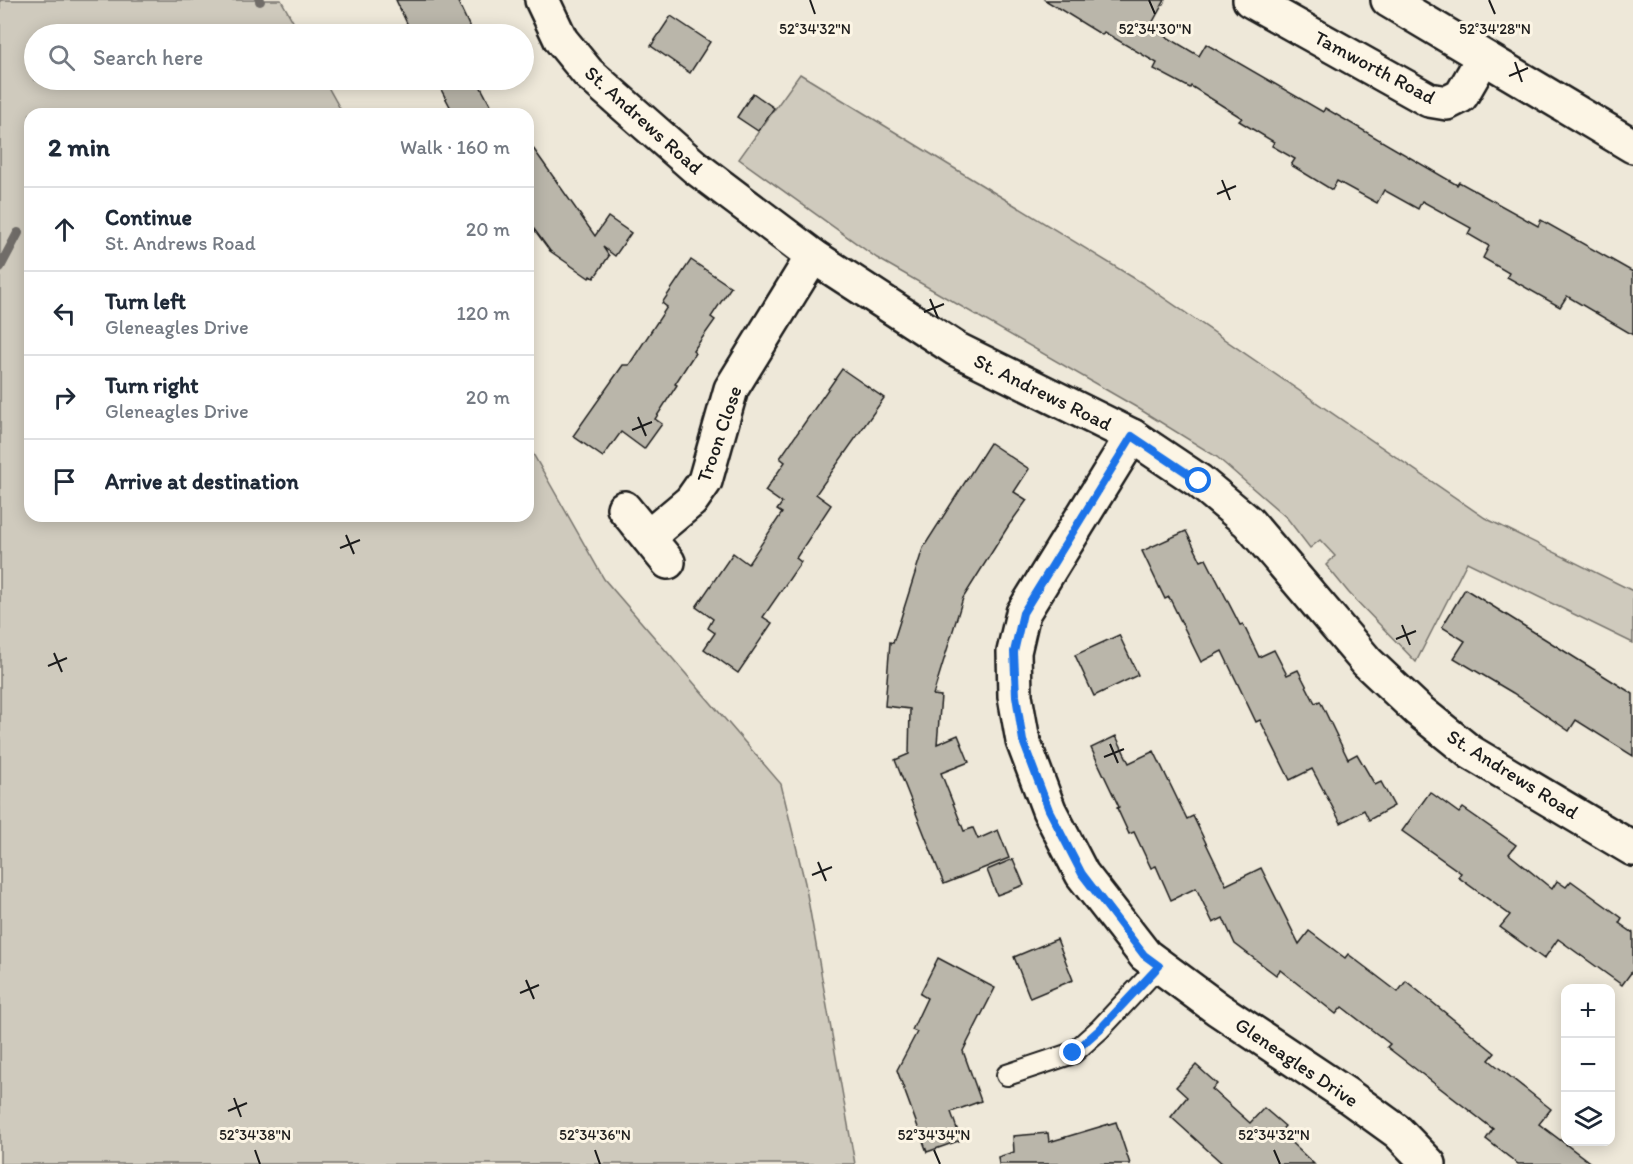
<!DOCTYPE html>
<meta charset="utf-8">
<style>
:root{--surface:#fff;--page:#f6f6f7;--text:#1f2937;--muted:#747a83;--line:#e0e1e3}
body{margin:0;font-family:Itim,sans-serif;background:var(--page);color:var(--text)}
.controls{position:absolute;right:18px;bottom:18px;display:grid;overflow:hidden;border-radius:12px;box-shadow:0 3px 15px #0003}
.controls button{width:54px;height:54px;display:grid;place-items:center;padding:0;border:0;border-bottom:2px solid var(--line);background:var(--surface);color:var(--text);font:30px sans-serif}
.stop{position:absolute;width:18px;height:18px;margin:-14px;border:4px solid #1a73e8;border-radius:50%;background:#fff}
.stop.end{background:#1a73e8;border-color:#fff;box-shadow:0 2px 6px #0008}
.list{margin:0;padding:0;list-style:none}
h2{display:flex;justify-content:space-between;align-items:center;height:78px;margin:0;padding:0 24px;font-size:26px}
h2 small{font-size:20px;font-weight:400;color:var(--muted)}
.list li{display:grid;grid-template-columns:39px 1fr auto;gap:18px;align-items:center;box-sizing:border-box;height:84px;padding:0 24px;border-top:2px solid var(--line)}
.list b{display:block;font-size:22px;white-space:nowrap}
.list p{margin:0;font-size:20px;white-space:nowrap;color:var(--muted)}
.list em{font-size:20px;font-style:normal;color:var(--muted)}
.icon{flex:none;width:33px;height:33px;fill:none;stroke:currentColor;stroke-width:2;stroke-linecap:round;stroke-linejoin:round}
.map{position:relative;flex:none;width:1633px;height:1164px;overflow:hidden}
.search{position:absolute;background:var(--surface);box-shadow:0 3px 15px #0003;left:24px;top:24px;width:510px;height:66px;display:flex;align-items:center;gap:15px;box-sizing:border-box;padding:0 21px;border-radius:33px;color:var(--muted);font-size:22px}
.panel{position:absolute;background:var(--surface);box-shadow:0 3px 15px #0003;left:24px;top:108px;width:510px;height:414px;border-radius:18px}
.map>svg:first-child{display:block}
.green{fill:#cfcabd;stroke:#76736c;stroke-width:1.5}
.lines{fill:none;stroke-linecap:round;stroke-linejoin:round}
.stream{stroke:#6f6c67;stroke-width:10}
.building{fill:#bab6aa;stroke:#1c1c1c;stroke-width:1.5}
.lane-casing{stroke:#1c1c1c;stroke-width:24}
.street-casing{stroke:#1c1c1c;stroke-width:38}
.primary-casing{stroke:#1c1c1c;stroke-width:38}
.lane{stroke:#fcf5e5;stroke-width:20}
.street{stroke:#fcf5e5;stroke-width:33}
.primary{stroke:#fcf5e5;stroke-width:33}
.route{stroke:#1a73e8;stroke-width:8}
.ticks{fill:none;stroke:#1c1c1c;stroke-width:2}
.labels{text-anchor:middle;stroke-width:6;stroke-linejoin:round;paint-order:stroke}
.street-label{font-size:20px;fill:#1c1c1c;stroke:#fcf5e5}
.ticks-label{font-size:15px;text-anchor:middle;fill:#1c1c1c;stroke:#fcf5e5;stroke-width:6;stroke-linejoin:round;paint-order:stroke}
</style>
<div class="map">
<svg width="1633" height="1164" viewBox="0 0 1633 1164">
<rect width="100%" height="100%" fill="#eee8d9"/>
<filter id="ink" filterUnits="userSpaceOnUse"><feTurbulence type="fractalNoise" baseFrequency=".0167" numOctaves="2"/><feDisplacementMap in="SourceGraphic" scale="12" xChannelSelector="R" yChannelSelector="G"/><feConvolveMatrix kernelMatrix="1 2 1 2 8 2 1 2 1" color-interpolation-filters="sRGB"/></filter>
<g filter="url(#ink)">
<g class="green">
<path d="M 0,0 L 281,0 L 300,34 L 34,34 L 34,80 L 324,80 L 343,114 L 30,114 L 30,516 L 528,516 L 528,445 L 604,579 L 781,784 L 805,883 L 855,1164 L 0,1164 Z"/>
<path d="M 800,74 L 1142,283 L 1485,518 L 1633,591 L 1633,643 L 1467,562 L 1416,662 L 1349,593 L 1326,565 L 1335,556 L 1320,540 L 1310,548 L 1287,518 L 1217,457 L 1136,407 L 877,258 L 739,159 Z"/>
</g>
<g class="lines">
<g class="stream">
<path d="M 260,0 L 260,1"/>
<path d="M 0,267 L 18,233"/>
</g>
</g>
<g class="building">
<path d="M 396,0 L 457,0 L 473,34 L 412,34 Z"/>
<path d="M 1045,0 L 1165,0 L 1150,27 L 1199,56 L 1206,44 L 1323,112 L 1325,108 L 1457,185 L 1459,182 L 1538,226 L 1541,220 L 1633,272 L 1633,335 L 1567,296 L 1560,307 L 1507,277 L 1509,273 L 1483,258 L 1489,246 L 1468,234 L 1471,228 L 1422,201 L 1418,209 L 1384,190 L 1377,203 L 1337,181 L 1332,190 L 1291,165 L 1295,159 L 1272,146 L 1274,142 L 1239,121 L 1242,118 L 1191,86 L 1190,88 L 1154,69 L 1157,63 L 1104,32 L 1102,35 Z"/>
<path d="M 671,16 L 710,42 L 690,73 L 651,46 Z"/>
<path d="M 436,80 L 477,80 L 495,114 L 454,114 Z"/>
<path d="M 753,93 L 774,108 L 758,131 L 737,117 Z"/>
<path d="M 528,141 L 595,236 L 608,217 L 631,233 L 615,256 L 603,247 L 609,256 L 594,278 L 590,276 L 589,278 L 550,251 L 528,221 Z"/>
<path d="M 691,260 L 731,287 L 711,317 L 715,320 L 693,351 L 695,353 L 675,384 L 677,385 L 655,419 L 662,424 L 644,449 L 621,432 L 603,457 L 573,436 L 623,365 L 629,365 L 667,307 L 662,303 Z"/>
<path d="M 842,369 L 884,398 L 816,494 L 831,505 L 796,558 L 801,562 L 763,617 L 772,623 L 738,673 L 704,649 L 715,633 L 708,628 L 713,619 L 696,607 L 733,553 L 748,564 L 782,513 L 777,510 L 782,503 L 765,491 L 785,462 L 780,458 Z"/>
<path d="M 990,443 L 1029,469 L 1014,492 L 1027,500 L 1009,525 L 963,598 L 933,695 L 941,696 L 937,744 L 958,735 L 969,762 L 941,773 L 964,831 L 973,828 L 978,839 L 998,830 L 1009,858 L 944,884 L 895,760 L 909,754 L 910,709 L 885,706 L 890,642 L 893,643 L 923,548 Z"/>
<path d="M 1186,531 L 1201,561 L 1206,559 L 1240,625 L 1243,624 L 1259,657 L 1274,650 L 1287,675 L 1298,670 L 1315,703 L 1320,701 L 1348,759 L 1357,754 L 1375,785 L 1381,782 L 1394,806 L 1369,820 L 1364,810 L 1341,823 L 1312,769 L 1290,780 L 1260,720 L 1256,722 L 1222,651 L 1201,662 L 1169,597 L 1165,599 L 1142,551 Z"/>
<path d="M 1465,589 L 1633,694 L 1633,756 L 1576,720 L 1569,731 L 1513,693 L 1454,658 L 1465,641 L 1442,627 Z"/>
<path d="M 1119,635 L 1138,675 L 1094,696 L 1075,655 Z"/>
<path d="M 1116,736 L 1129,763 L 1154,751 L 1187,819 L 1193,816 L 1226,885 L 1261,868 L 1299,944 L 1309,931 L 1345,958 L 1348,954 L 1398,992 L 1406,981 L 1495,1053 L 1489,1060 L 1551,1109 L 1539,1124 L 1592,1164 L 1518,1164 L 1486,1139 L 1493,1129 L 1387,1047 L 1390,1044 L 1342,1007 L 1336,1014 L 1280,970 L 1276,975 L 1235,944 L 1223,918 L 1213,923 L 1196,888 L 1171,900 L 1156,866 L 1151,868 L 1134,832 L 1129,834 L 1117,808 L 1119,807 L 1091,748 Z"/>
<path d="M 1430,792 L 1459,813 L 1463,808 L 1516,845 L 1509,854 L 1552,889 L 1557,881 L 1566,887 L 1571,881 L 1622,918 L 1619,923 L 1633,933 L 1633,970 L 1622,985 L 1558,939 L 1544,959 L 1500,927 L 1510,915 L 1458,877 L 1461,873 L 1402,831 Z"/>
<path d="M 1013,859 L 1024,885 L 997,895 L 987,870 Z"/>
<path d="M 1057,939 L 1073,980 L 1030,998 L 1014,957 Z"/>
<path d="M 938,958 L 995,988 L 963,1051 L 981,1101 L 951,1112 L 961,1140 L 927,1152 L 897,1070 L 917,1032 L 912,1030 L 927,998 L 920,994 Z"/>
<path d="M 1196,1065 L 1217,1084 L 1212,1089 L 1250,1123 L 1264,1108 L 1285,1126 L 1280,1132 L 1314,1164 L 1223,1164 L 1171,1117 L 1187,1097 L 1176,1087 Z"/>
<path d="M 1116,1122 L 1130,1164 L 999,1164 L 998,1157 L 1014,1152 L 1013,1136 L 1048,1133 L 1049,1142 Z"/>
</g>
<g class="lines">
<defs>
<path id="lane" d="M 1007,1075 L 1073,1053 L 1100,1029 L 1159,966"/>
<g id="street">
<path d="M 542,0 L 561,40 L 588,73 L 695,167 L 813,256 L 956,349 L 1132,436 L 1199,481 L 1248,522 L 1367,662 L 1418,710 L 1470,752 L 1633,849"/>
<path d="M 1250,0 L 1429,100 L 1447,103 L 1461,96 L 1483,58"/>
<path d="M 1132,436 L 1023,613 L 1014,652 L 1015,696 L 1023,741 L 1049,810 L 1082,874 L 1145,955 L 1218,1009 L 1344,1093 L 1398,1132 L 1429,1164"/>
<path d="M 624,508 L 668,562"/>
<path d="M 648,537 L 691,501 L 705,481 L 731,389 L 813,256"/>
</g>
<path id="primary" d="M 1388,0 L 1633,146"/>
</defs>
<use href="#lane" class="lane-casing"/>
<use href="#street" class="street-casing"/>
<use href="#primary" class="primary-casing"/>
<use href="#lane" class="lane"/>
<use href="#street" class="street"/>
<use href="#primary" class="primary"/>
</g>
</g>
<g class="lines" filter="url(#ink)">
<path class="route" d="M 1073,1053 L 1100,1029 L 1159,966 L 1144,955 L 1082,874 L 1049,810 L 1023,741 L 1016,696 L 1014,652 L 1023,613 L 1132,436 L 1199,481"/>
</g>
<path class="ticks" d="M 810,0 L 815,14M 1149,0 L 1155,14M 1489,0 L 1495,14M 1515,62 L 1522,82M 1509,76 L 1528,68M 1222,180 L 1230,200M 1217,194 L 1236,186M 930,299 L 938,318M 924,312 L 944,304M 638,417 L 646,436M 632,430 L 652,422M 346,535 L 354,554M 340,548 L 360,540M 1402,625 L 1410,645M 1396,639 L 1416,631M 54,653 L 62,672M 48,666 L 67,658M 1110,744 L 1118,763M 1104,757 L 1124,749M 818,862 L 826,881M 812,875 L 832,867M 526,980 L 534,999M 520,993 L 539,985M 234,1098 L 241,1117M 228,1111 L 247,1103M 255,1150 L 260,1164M 595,1150 L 600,1164M 934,1150 L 940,1164M 1274,1150 L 1280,1164"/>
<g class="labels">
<g class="street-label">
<text transform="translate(1375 67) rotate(28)" y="7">Tamworth Road</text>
<text transform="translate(644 120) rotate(42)" y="7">St. Andrews Road</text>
<text transform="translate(1043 392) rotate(26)" y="7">St. Andrews Road</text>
<text transform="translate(719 434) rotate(-71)" y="7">Troon Close</text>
<text transform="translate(1513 774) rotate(32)" y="7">St. Andrews Road</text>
<text transform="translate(1297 1062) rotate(34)" y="7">Gleneagles Drive</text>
</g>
</g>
<g class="ticks-label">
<text x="815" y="34">52°34'32"N</text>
<text x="1155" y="34">52°34'30"N</text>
<text x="1495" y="34">52°34'28"N</text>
<text x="255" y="1140">52°34'38"N</text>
<text x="595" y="1140">52°34'36"N</text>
<text x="934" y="1140">52°34'34"N</text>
<text x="1274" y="1140">52°34'32"N</text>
</g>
</svg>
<div class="controls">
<button>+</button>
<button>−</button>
<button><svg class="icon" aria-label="layers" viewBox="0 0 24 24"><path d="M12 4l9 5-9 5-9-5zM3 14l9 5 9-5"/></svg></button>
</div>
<div class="stop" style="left:1199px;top:481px"></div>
<div class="stop end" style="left:1073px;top:1053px"></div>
<div class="search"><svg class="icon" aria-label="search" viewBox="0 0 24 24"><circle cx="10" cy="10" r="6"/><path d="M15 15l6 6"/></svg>Search here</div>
<section class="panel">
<h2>2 min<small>Walk · 160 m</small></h2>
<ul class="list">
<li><svg class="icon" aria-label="ahead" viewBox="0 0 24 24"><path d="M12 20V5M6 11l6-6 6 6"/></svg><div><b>Continue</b><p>St. Andrews Road</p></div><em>20 m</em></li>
<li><svg class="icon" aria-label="left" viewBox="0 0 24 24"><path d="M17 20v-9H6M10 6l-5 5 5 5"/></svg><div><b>Turn left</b><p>Gleneagles Drive</p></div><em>120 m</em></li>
<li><svg class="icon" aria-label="right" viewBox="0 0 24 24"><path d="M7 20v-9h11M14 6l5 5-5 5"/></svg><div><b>Turn right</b><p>Gleneagles Drive</p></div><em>20 m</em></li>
<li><svg class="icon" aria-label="arrive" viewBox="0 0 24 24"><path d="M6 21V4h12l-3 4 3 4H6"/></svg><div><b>Arrive at destination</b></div></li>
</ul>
</section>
</div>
